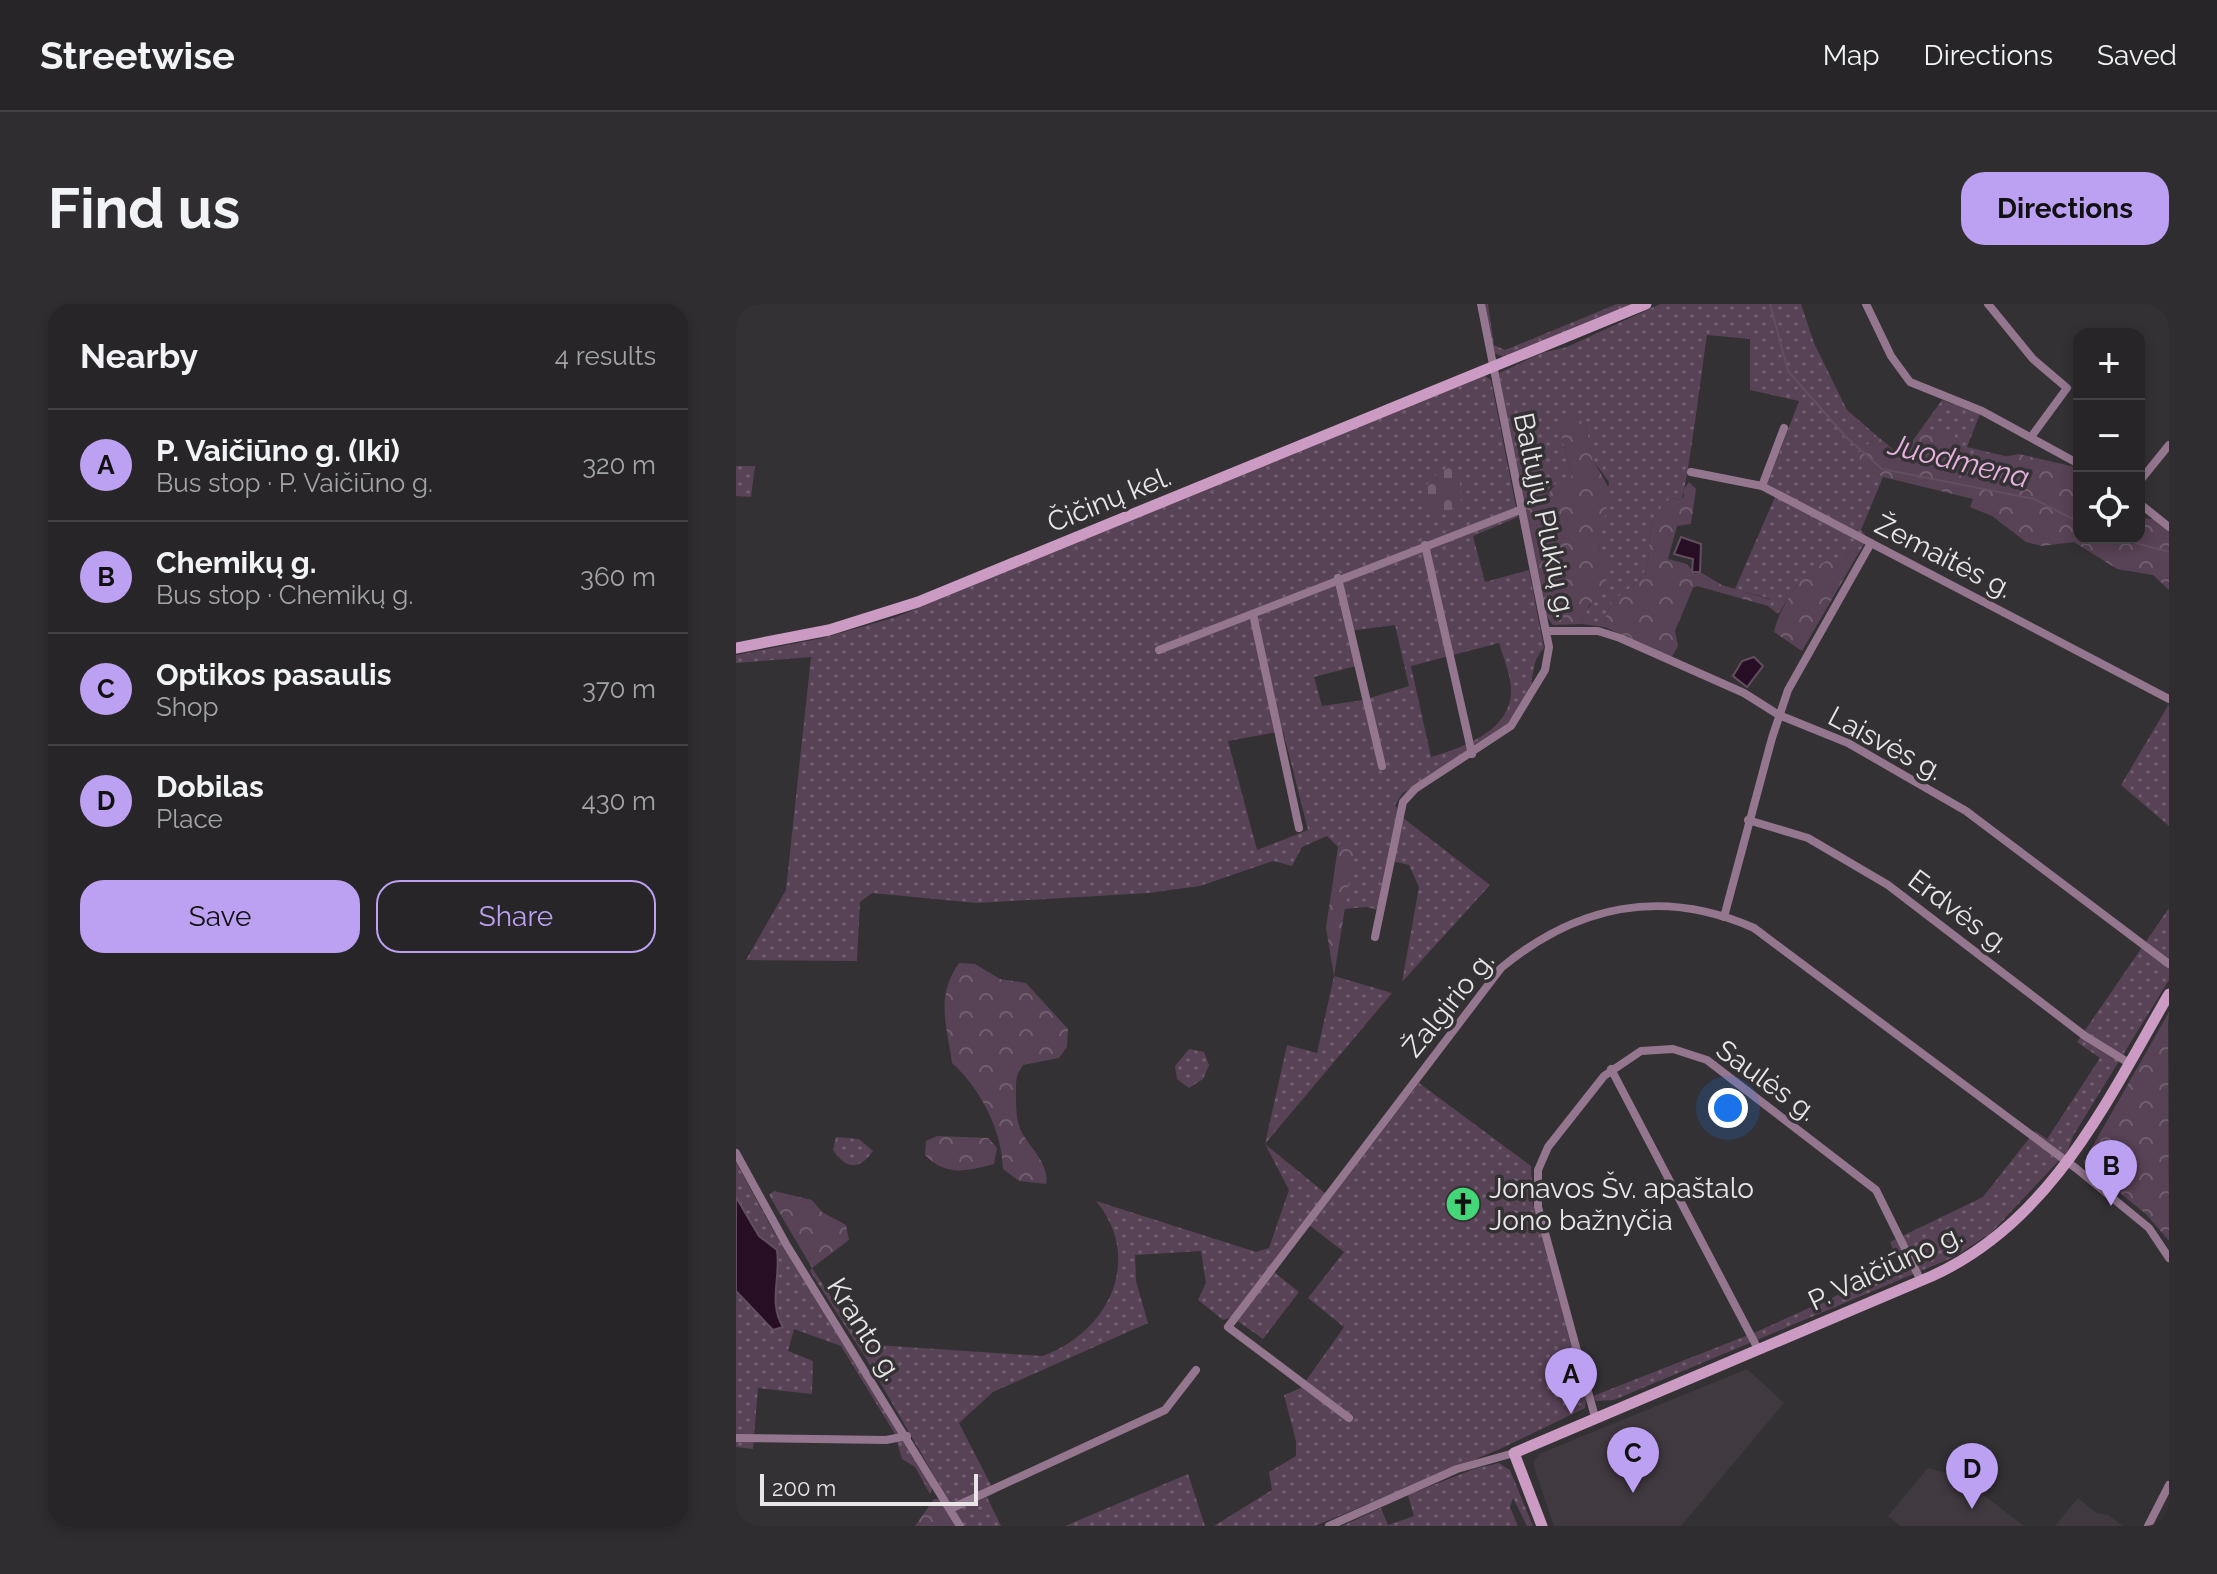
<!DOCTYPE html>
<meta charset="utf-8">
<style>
:root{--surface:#272527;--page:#2f2d2f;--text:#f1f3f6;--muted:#a4a5a7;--line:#434244;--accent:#bca0f2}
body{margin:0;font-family:Raleway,sans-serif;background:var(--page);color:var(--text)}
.controls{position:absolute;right:24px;top:24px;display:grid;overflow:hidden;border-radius:16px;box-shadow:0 4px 12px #0003}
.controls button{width:72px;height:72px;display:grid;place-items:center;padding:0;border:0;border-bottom:2px solid var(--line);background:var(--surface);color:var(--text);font:40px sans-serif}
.scale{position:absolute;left:24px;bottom:20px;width:218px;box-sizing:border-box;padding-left:8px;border:4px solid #e9e6e8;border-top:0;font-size:22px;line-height:28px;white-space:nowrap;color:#e9e6e8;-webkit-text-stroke:6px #343134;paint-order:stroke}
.you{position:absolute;left:992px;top:804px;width:28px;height:28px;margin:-20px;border:6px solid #fff;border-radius:50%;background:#1a73e8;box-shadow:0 0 0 12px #1a73e833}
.badge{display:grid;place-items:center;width:52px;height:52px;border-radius:50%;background:var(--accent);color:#111;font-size:26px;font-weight:700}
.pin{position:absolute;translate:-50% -66px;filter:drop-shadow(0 2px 4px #0008)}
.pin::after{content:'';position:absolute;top:42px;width:28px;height:24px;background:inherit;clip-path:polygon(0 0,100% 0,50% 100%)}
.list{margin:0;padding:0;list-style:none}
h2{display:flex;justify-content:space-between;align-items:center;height:104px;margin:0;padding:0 32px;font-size:34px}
h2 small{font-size:26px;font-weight:400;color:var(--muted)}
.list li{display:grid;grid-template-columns:52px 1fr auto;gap:24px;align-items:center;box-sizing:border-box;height:112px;padding:0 32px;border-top:2px solid var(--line)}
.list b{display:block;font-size:30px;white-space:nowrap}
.list p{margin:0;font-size:26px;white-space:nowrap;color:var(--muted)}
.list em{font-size:26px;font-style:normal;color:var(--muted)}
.actions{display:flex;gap:16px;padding:24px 32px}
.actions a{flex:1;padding:18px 0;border:2px solid var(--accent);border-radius:24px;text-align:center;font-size:28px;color:var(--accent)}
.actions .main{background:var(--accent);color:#111}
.icon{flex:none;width:44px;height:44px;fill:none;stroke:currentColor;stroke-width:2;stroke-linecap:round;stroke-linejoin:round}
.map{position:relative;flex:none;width:1433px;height:1222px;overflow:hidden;border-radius:24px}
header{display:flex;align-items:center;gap:48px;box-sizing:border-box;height:112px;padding:0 40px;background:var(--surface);border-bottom:2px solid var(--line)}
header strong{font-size:38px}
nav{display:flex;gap:44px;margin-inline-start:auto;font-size:28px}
.intro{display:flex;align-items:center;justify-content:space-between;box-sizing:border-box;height:192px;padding:0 48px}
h1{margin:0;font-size:56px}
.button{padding:20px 36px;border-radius:24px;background:var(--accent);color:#111;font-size:28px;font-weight:700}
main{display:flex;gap:48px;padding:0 48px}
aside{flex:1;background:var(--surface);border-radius:24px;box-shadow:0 4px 12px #0003}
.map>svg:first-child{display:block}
.built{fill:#413940}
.grass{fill:url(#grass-dots);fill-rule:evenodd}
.forest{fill:url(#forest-crowns)}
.cemetery{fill:url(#cemetery-stones)}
.water{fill:#270e24;stroke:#614f5f;stroke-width:2}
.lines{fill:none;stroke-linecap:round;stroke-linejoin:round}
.stream{stroke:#614f5f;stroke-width:2}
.minor{stroke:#94768f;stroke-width:8}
.secondary{stroke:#cb9bc4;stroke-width:11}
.labels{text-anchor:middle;stroke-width:7;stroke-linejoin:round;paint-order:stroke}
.street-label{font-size:28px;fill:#e9e6e8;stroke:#343134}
.poi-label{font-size:28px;fill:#e9e6e8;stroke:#343134;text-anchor:start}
.water-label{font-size:30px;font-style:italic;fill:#e6b1de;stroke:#343134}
</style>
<header>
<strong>Streetwise</strong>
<nav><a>Map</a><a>Directions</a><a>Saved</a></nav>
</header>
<div class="intro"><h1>Find us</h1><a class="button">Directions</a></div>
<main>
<aside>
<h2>Nearby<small>4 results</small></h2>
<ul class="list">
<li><span class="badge">A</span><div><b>P. Vaičiūno g. (Iki)</b><p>Bus stop · P. Vaičiūno g.</p></div><em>320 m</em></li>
<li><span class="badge">B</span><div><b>Chemikų g.</b><p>Bus stop · Chemikų g.</p></div><em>360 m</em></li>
<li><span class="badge">C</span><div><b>Optikos pasaulis</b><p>Shop</p></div><em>370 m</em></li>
<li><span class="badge">D</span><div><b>Dobilas</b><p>Place</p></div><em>430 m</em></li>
</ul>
<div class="actions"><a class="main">Save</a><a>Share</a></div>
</aside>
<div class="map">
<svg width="1433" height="1222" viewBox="0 0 1433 1222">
<defs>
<pattern id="grass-dots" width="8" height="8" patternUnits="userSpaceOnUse" patternTransform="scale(2)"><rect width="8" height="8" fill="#584255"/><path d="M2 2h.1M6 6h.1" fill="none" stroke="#705d6d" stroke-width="1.8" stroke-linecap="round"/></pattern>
<pattern id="forest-crowns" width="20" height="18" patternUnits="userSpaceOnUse" patternTransform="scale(2)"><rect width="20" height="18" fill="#584255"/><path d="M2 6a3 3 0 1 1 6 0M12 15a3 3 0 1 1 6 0" fill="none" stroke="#705d6d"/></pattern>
<pattern id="cemetery-stones" width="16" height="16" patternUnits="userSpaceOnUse" patternTransform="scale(2)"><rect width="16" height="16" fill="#584255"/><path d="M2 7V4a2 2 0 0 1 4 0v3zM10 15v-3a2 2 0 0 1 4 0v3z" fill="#705d6d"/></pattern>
</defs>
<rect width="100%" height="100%" fill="#343134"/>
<g class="built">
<path d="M 1011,1065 L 1048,1099 L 945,1222 L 818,1222 L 797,1160 L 803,1150 Z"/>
<path d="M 1192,1164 L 1224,1173 L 1288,1222 L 1164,1222 L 1152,1212 Z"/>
<path d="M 1342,1194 L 1360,1209 L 1372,1211 L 1387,1222 L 1319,1222 Z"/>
</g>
<g class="grass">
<path d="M 748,0 L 752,0 L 758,41 L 769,46 L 881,0 L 896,0 L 768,53 L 758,49 Z"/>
<path d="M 924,0 L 1065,0 L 1078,39 L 1111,106 L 1141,132 L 1134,138 L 1136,168 L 1147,173 L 1125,226 L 1132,234 L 1122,250 L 1116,246 L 1109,254 L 1060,283 L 1042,310 L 1032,302 L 1035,295 L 999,285 L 1042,186 L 1031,180 L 1063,97 L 1014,86 L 1014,35 L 971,31 C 967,56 951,189 945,196 L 935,194 C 928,201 919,209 916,219 C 911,233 916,257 908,269 C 892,294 870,288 869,323 L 846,320 L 847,309 L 854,302 L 873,178 L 856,155 L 850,121 L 824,126 L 836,172 L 830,179 L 815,182 L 807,196 L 794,190 L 783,191 L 763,69 L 806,49 L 831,43 Z"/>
<path d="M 748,71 L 755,76 L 782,213 L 737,232 L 749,278 L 793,266 L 808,344 C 796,356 798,370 794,386 C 789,400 778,412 768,423 L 666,490 L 659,501 L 666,513 L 754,581 L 666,678 L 683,583 L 673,561 L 656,557 L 647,607 L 630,603 L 608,605 L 618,537 L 607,536 L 602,543 L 591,532 L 566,543 L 556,562 L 537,557 L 464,582 L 412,589 L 241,599 L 136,589 L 124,598 L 121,657 L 10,656 L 50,586 L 75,353 L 0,359 L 0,351 L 87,334 L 160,313 ZM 659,321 L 673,382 L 627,396 L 586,402 L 578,373 L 620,362 L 612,327 ZM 763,339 C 767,352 776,375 775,389 C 773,428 725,444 695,453 L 675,362 ZM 547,427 L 572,526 L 521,546 L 492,437 Z"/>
<path d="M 1206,96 L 1244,110 L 1231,143 L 1273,153 L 1240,158 L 1224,143 L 1217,129 C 1183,128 1197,128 1170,146 Z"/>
<path d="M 0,162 L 19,162 L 15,193 L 0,192 Z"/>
<path d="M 1433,400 L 1433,522 L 1385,481 Z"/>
<path d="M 1433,604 L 1433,676 L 1337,832 L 1331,848 L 1255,929 L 1218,953 L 878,1096 L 860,1097 L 857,1092 L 1020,1028 L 1164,963 L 1154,938 L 1247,893 L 1299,827 L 1311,835 L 1364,754 L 1341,738 Z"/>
<path d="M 598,672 L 656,689 L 529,840 L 595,894 L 683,779 L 795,862 L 797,900 L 850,1095 L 849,1104 L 764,1145 L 579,1222 L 478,1222 L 536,1186 L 533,1168 L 560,1152 L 560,1137 L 548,1091 L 565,1084 L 608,1023 L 572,994 L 608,948 L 573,921 L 538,968 L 563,988 L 527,1035 L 496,1013 L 487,1016 L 462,996 L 470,979 L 465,947 L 399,951 L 400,977 L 412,1019 L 257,1088 L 223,1119 L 259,1189 L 251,1193 L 265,1222 L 227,1222 L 133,1059 L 74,967 L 76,964 L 126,1040 L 306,1052 C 371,1030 409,956 360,897 L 520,948 L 533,944 L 553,886 L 529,840 L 551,741 L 581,749 Z"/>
<path d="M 453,745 L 468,748 L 473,761 L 467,775 L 453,784 L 441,775 L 439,762 Z"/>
<path d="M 100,833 L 123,835 L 137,847 C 123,867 110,865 97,846 Z"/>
<path d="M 0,858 L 38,928 L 197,1182 L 194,1190 L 179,1163 L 166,1155 L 159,1130 L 105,1042 L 58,1025 L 52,1047 L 77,1057 L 76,1090 L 22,1084 L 17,1145 L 0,1143 L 0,987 L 37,1026 L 47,1023 L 40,1011 L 39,988 L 23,932 L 0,893 Z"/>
<path d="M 763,1159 L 774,1166 L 797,1222 L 791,1222 L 777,1194 L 774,1203 L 782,1222 L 606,1222 L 645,1204 L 652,1221 L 678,1212 L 672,1191 L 738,1165 Z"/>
<path d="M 452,1170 L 469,1222 L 329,1222 Z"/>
</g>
<g class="forest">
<path d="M 840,113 L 850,121 L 856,154 L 874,186 L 862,248 L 874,258 C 873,290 848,296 846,320 L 817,321 L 811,313 L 783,191 L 794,190 L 807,196 L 821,178 L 830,179 L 836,172 L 824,126 L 828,116 Z"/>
<path d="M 1198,126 L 1217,129 L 1224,143 L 1240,158 L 1283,150 L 1343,164 L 1343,234 L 1403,234 L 1403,214 L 1419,215 L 1433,226 L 1433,286 L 1417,271 L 1381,265 L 1338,238 L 1306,242 L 1290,238 L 1256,212 L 1234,203 L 1237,195 L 1147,173 L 1136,168 L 1120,151 L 1141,132 L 1158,146 L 1169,146 L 1188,129 Z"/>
<path d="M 953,178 L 960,185 L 955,220 L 941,222 L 932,255 L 951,260 L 959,270 L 964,268 L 986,281 L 1036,296 L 1032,302 L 961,282 L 957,284 L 939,327 L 942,342 L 935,354 L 869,323 C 870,288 892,294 908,269 C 916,257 911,233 916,219 C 919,209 928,201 935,194 L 944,196 L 948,192 L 947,186 Z"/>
<path d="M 1116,246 L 1122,250 L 1066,347 L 1038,328 C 1044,300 1076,250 1109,254 Z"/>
<path d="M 607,536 L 618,536 L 618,548 L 598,672 L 590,624 L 602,543 Z"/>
<path d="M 223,659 L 239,660 L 264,675 L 290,679 L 332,725 L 331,743 L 323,754 L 287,761 C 279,771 280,779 280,791 C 280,805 280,817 286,829 C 295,844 314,862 310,880 L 283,877 L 267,865 C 266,827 245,785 216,759 C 211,721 199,693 223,659 Z"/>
<path d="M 1433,708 L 1432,721 L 1433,937 L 1410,910 L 1347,859 Z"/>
<path d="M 201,832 L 252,834 L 261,844 L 258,860 C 231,867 210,873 189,851 L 190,837 Z"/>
<path d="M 38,887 L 76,896 L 86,908 L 110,921 L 113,936 L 76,964 L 33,891 Z"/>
<path d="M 198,1195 L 204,1195 L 220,1222 L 179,1222 Z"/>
</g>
<path class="cemetery" d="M 715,163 L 723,169 L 725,198 L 713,207 L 693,206 C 683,181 694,172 715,163 Z"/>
<g class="water">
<path d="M 945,233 L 965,240 L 964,268 L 956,268 L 957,255 L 938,250 Z"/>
<path d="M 1018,353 L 1027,362 L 1011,383 L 997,372 L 1006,357 Z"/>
<path d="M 0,893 L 23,932 L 41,946 C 45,973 32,999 47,1023 L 37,1026 L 0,987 Z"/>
</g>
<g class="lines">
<g class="stream">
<path d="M 1034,0 L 1052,67 L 1110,133 L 1146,165 L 1298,195 L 1343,218"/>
<path d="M 1382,234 L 1433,248"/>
</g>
<g class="minor">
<path d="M 1130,0 L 1155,52 L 1174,78 L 1246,107 L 1343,160"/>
<path d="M 1252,0 L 1297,55 L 1331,84 L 1295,133"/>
<path d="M 1430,0 L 1433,3"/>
<path d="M 955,168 L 1026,182 L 1433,395"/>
<path d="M 1403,178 L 1433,141"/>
<path d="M 1026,182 L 1048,124"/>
<path d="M 1403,199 L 1433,223"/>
<path d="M 689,241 L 736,450"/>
<path d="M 602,274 L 646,462"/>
<path d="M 517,310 L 563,524"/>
<path d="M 813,327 L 862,327 L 884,334 L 1008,389 L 1043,411 L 1112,439 L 1230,507 L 1433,660"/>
<path d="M 423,346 L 784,206"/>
<path d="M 1012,516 L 1072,534 L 1152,581 L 1349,732 L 1393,759"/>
<path d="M 988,613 L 1036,434 L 1052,386 L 1135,239"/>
<path d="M 639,633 L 667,498 L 679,485 L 775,422 L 809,366 L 813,343 L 745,0"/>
<path d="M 875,765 L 1022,1045"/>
<path d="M 0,849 L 50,940 L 224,1222"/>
<path d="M 859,1113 L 802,903 L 802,866 L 812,843 L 868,772 L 905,747 L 937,745 L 971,756 L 1140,886 L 1185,977"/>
<path d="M 613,1114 L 492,1023 L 765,664 C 840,602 925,583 1018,624 L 1341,865 L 1413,924 L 1433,954"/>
<path d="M 0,1134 L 150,1136 L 171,1132"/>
<path d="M 214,1205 L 429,1106 L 460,1066"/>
<path d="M 593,1222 L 721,1165 L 778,1149"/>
<path d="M 1412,1222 L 1433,1181"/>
</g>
<g class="secondary">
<path d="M 0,344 L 93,326 L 182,298 L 910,0"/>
<path d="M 806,1222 L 778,1149 L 1196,972 C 1315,918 1371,797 1433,690"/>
</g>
</g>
<defs>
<symbol id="church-disc" viewBox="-11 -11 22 22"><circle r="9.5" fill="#44d77a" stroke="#343134"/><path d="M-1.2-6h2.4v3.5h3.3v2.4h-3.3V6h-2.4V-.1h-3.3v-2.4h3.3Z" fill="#111"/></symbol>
</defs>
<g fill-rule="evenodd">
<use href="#church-disc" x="707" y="880" width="40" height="40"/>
</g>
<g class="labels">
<g class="street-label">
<text transform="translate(373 195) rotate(-22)" y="10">Čičinų kel.</text>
<text transform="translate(809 211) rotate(78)" y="10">Baltųjų Plukių g.</text>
<text transform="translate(1208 252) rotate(27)" y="10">Žemaitės g.</text>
<text transform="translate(1150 439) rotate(28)" y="10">Laisvės g.</text>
<text transform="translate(1223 607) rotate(37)" y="10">Erdvės g.</text>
<text transform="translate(712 700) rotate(-51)" y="10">Žalgirio g.</text>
<text transform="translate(1031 776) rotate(36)" y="10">Saulės g.</text>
<text transform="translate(1149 963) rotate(-25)" y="10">P. Vaičiūno g.</text>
<text transform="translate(129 1025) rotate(58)" y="10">Kranto g.</text>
</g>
<g class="poi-label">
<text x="753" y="894">Jonavos Šv. apaštalo<tspan x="753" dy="32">Jono bažnyčia</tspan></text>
</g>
<g class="water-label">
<text transform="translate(1223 157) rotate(14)" y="10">Juodmena</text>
</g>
</g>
</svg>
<div class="controls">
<button>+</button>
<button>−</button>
<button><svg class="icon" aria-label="locate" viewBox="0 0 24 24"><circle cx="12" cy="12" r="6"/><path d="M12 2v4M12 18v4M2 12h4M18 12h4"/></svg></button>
</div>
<div class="scale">200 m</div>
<div class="you"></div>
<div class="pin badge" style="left:835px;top:1110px">A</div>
<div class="pin badge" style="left:1375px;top:902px">B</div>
<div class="pin badge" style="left:897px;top:1189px">C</div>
<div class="pin badge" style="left:1236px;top:1205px">D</div>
</div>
</main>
